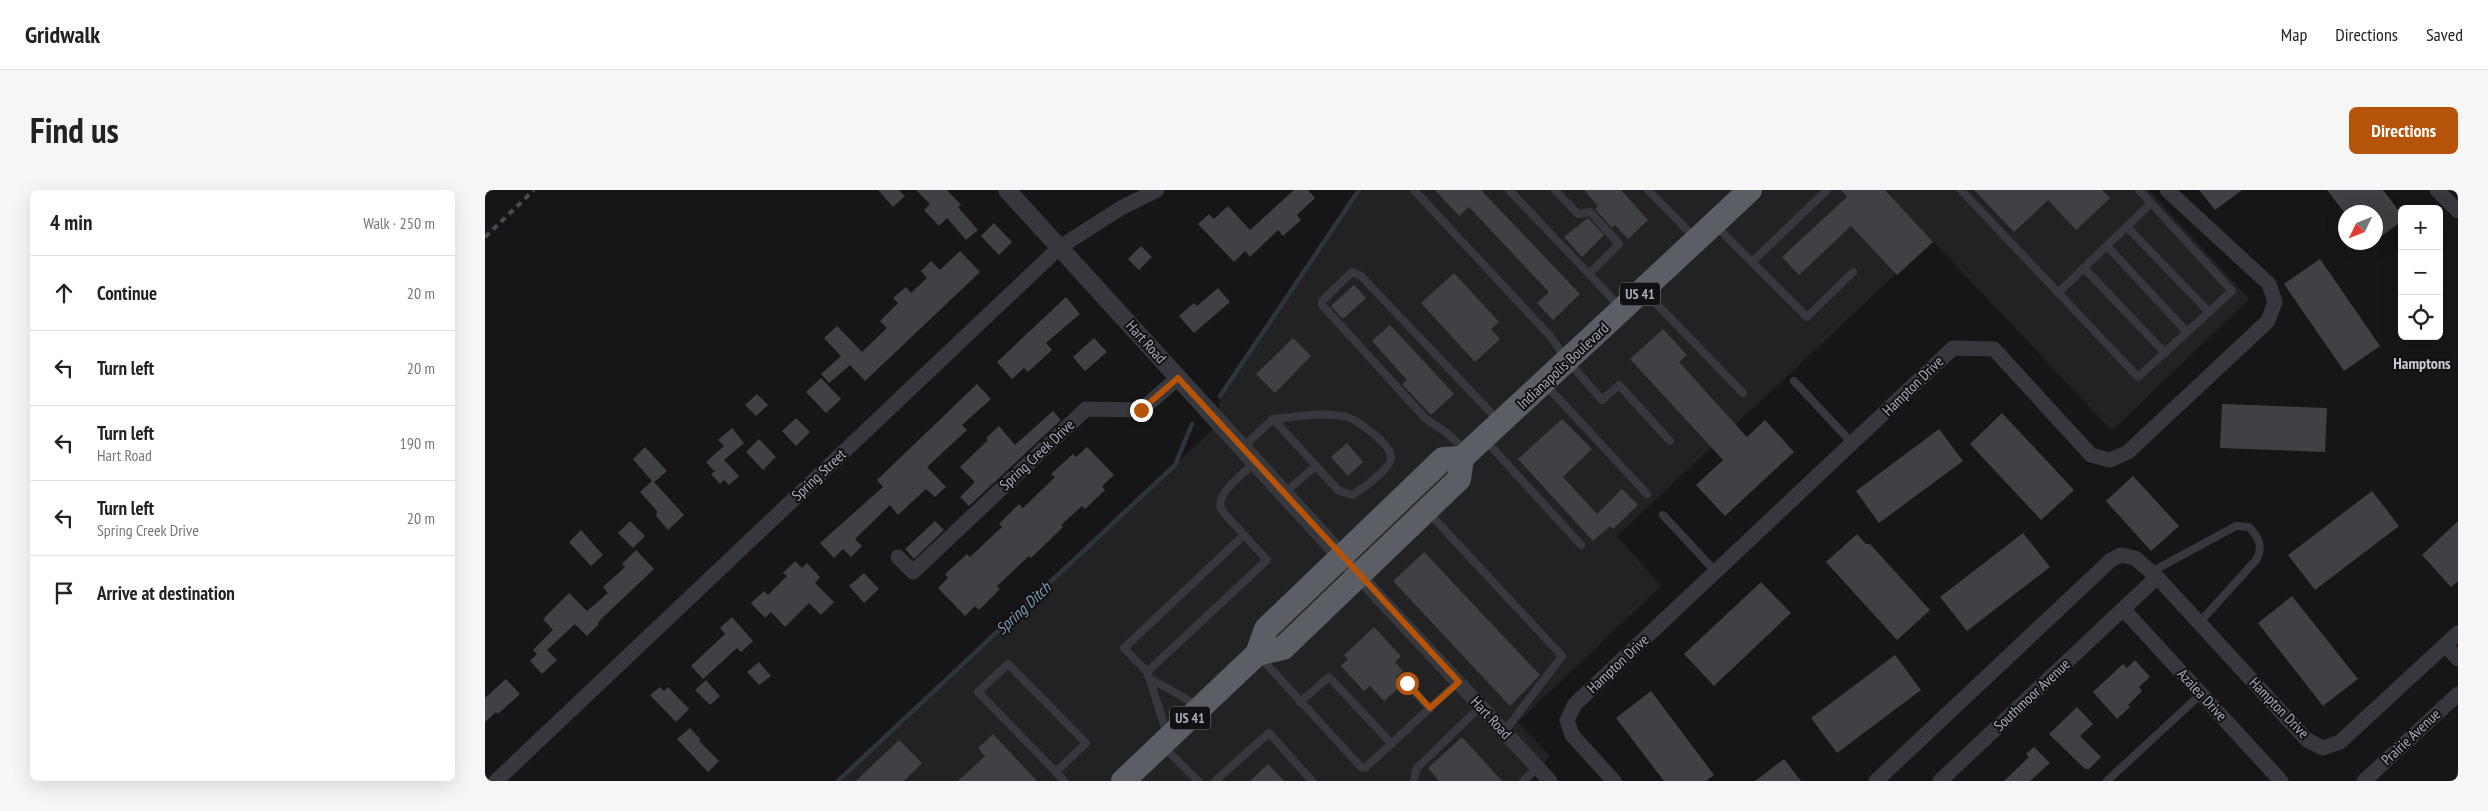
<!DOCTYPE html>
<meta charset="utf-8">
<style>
:root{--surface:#fff;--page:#f6f6f6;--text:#222;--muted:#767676;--line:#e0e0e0;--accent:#b45309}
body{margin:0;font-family:"PT Sans Narrow",sans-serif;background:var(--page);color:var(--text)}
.controls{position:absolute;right:15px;top:15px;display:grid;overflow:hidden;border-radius:8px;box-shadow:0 5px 20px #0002}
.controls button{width:45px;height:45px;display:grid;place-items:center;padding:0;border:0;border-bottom:1px solid var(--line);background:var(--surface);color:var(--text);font:25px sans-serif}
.compass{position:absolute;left:1853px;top:15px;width:45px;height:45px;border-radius:50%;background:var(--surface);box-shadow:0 5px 20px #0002;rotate:227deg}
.stop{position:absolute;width:15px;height:15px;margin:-11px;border:4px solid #b45309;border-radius:50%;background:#fff}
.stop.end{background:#b45309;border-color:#fff;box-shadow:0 1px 5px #0008}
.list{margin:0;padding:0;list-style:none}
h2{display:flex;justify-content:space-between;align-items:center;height:65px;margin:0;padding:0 20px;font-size:21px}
h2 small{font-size:16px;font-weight:400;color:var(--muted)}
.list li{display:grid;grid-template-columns:32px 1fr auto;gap:15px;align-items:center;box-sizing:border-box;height:75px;padding:0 20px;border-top:1px solid var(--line)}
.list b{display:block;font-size:19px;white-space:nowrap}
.list p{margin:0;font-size:16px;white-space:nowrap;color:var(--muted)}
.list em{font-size:16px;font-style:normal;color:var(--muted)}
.icon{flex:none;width:28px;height:28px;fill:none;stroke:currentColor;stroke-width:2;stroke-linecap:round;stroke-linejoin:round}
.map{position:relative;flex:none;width:1973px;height:591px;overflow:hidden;border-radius:8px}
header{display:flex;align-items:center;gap:30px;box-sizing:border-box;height:70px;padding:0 25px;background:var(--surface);border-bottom:1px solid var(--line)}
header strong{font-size:24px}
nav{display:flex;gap:28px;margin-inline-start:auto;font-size:18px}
.intro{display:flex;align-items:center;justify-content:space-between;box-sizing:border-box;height:120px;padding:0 30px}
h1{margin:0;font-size:35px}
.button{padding:12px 22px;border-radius:8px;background:var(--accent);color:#fff;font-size:18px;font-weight:700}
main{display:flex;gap:30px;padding:0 30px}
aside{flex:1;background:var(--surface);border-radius:8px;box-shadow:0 5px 20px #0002}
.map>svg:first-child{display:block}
.built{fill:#222225}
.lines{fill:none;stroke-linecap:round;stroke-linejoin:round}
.stream{stroke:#2c353c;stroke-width:4.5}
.building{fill:#404145}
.service{stroke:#37383d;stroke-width:8}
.minor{stroke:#37383d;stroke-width:15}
.tertiary{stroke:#37383d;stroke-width:18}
.trunk{stroke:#5b5e65;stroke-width:24}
.rail{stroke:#4a4c52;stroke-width:4;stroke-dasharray:6 5;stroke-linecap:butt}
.route{stroke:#b45309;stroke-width:6}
.labels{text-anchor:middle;stroke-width:4;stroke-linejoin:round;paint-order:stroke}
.shield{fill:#111113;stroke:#7b7e86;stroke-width:1}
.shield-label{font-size:14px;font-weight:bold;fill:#a8adb8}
.street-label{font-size:15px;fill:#a8adb8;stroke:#111113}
.neighbourhood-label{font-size:16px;font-weight:bold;fill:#c9ccd4;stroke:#111113}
.water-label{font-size:16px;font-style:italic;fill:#7f9bb3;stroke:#111113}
</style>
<header>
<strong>Gridwalk</strong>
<nav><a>Map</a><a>Directions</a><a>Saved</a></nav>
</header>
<div class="intro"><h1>Find us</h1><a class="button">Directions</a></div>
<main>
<aside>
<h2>4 min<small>Walk · 250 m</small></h2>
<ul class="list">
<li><svg class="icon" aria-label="ahead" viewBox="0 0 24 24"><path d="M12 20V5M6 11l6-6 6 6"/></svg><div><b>Continue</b></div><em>20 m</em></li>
<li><svg class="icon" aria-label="left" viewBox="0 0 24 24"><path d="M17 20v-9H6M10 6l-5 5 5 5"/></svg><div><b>Turn left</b></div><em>20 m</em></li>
<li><svg class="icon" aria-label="left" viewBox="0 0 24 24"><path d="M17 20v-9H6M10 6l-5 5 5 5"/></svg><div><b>Turn left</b><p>Hart Road</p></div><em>190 m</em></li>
<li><svg class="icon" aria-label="left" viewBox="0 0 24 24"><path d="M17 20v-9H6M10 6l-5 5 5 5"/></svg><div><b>Turn left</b><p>Spring Creek Drive</p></div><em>20 m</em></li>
<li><svg class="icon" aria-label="arrive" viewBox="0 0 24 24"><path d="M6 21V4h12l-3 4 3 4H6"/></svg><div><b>Arrive at destination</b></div></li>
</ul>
</aside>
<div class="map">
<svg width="1973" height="591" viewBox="0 0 1973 591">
<rect width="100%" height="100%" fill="#161618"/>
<path class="built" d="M 874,0 L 1664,0 L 1764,109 L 1627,241 L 1447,50 L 1132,346 L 1176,396 L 1033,532 L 1065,566 L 1046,591 L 354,591 L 515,441 L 732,235 L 735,206 Z"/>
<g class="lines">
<g class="stream">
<path d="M 735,206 L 874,0"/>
<path d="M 353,591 L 690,275 L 707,234"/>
</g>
</g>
<g class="building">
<path d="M 393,0 L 414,0 L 420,6 L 408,17 Z"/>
<path d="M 431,0 L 462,0 L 476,15 L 473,17 L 493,40 L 481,50 L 462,28 L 454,36 L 439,20 L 445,14 Z"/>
<path d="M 809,0 L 823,0 L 830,8 L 812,25 L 816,30 L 798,46 L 793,40 L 765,67 L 760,61 L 749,72 L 713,34 L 724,24 L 729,29 L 743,16 L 765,40 Z"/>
<path d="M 950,0 L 996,0 L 1095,104 L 1068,130 L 1052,113 L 1064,102 L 984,17 L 974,26 Z"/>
<path d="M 1099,0 L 1136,0 L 1163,30 L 1143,49 L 1130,35 L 1127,38 L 1110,19 L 1113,16 Z"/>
<path d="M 1356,0 L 1400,0 L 1448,52 L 1412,85 L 1366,36 L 1314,85 L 1297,67 L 1362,7 Z"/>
<path d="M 1489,0 L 1617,0 L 1625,8 L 1591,40 L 1563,10 L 1529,42 Z"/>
<path d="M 1714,0 L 1757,0 L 1730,20 Z"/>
<path d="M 1842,0 L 1898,0 L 1917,25 L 1917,31 L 1890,51 L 1890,22 L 1859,22 Z"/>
<path d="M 1103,28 L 1119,45 L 1097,67 L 1079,47 Z"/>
<path d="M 509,33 L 527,52 L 514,65 L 496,46 Z"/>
<path d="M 656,56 L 667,67 L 654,80 L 643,69 Z"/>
<path d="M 475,61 L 495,82 L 380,191 L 365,175 L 344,193 L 336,184 L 356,166 L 339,148 L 352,136 L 377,162 L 402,138 L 395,131 L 413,113 L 408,108 L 421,97 L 426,103 L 442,88 L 436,81 L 446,71 L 455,80 Z"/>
<path d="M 1835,69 L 1895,156 L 1859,181 L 1799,94 Z"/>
<path d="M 969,83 L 1014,132 L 1006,139 L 1015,149 L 990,172 L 936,113 Z"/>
<path d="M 869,95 L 881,108 L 858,129 L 846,116 Z"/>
<path d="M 733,98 L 745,112 L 709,143 L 694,126 L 709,113 L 712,116 Z"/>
<path d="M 581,107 L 595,124 L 561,153 L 567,160 L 543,182 L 539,178 L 527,189 L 512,172 Z"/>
<path d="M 905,135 L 969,204 L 946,225 L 917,194 L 922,190 L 887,151 Z"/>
<path d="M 1178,139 L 1202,165 L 1194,172 L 1262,247 L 1280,230 L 1309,262 L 1240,326 L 1211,295 L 1238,270 L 1145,169 Z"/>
<path d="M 609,148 L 622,162 L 600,181 L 588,167 Z"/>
<path d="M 808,148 L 826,166 L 790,203 L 771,184 Z"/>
<path d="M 336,188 L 356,209 L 341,223 L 321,202 Z"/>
<path d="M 492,194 L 506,209 L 477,235 L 482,240 L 442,277 L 461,297 L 450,307 L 441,299 L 413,325 L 405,315 L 370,349 L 377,356 L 366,367 L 358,359 L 349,368 L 335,353 L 398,297 L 392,290 Z"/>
<path d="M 272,204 L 283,215 L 271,226 L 260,215 Z"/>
<path d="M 1737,214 L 1842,218 L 1840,262 L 1735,258 Z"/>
<path d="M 568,221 L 576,230 L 484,316 L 475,307 L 490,292 L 475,277 L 503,250 L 501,248 L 514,236 L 530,255 Z"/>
<path d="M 1517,223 L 1589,300 L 1556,330 L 1485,254 Z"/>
<path d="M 311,228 L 325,242 L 311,256 L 297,241 Z"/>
<path d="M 1077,229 L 1107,259 L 1078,287 L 1112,324 L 1137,299 L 1153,315 L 1128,339 L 1125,336 L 1108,351 L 1033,269 Z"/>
<path d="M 247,238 L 259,253 L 239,270 L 254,286 L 244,295 L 239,290 L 235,294 L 226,284 L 231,280 L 228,280 L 221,272 L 239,256 L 233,250 Z"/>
<path d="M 1454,239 L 1478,271 L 1394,333 L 1371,301 Z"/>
<path d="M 274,249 L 291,267 L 278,280 L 261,262 Z"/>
<path d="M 862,253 L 878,272 L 863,286 L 846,267 Z"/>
<path d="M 160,257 L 182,281 L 169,292 L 199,325 L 183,340 L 171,326 L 172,321 L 155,302 L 167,291 L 148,269 Z"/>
<path d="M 602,257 L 629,285 L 617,296 L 620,300 L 600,319 L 597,316 L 576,335 L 578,337 L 546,368 L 544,366 L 512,396 L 515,399 L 494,420 L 490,416 L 480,426 L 453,398 L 463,388 L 460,384 L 482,364 L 485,367 L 517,337 L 514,334 L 534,314 L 538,318 L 570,287 L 566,284 L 588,264 L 591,267 Z"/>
<path d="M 1648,286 L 1694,336 L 1666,361 L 1621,311 Z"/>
<path d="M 1887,301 L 1914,336 L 1830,400 L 1803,365 Z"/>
<path d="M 145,331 L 160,346 L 148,358 L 133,343 Z"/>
<path d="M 450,331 L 459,340 L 429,369 L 420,359 Z"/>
<path d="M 1973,331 L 1973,391 L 1966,397 L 1937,365 Z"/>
<path d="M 96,340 L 118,365 L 106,376 L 84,352 Z"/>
<path d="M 1538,343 L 1565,377 L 1482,441 L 1455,407 Z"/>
<path d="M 1372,344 L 1381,354 L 1385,354 L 1445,420 L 1412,450 L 1341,372 Z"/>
<path d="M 151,360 L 169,379 L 113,432 L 114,434 L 102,446 L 90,434 L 62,460 L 72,470 L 57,484 L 45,471 L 52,464 L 48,460 L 68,440 L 58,429 L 84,403 L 102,421 L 123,403 L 118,397 L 140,377 L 137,374 Z"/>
<path d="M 939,362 L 1055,485 L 1025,516 L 908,391 Z"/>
<path d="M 310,371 L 317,378 L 322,373 L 335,387 L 330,393 L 349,412 L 336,425 L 324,413 L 300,437 L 286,422 L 280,428 L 266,413 L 279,401 L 283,405 L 302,386 L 298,383 Z"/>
<path d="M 379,383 L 394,399 L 379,413 L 364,396 Z"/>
<path d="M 1276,392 L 1306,423 L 1229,496 L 1199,464 Z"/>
<path d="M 1807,406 L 1873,489 L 1838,516 L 1773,433 Z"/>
<path d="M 247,427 L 268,451 L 256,462 L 252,458 L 218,489 L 206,476 L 240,444 L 235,438 Z"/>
<path d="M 889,437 L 916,466 L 910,472 L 918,481 L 911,487 L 917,495 L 899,511 L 885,496 L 879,501 L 856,476 L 863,469 L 859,465 Z"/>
<path d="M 1410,465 L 1436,500 L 1352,563 L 1326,528 Z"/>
<path d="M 1650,470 L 1665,487 L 1654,497 L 1657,501 L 1643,515 L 1645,517 L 1632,529 L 1608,502 L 1638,474 L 1642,478 Z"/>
<path d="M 274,472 L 286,486 L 274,495 L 262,482 Z"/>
<path d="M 21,489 L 35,504 L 13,524 L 11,522 L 0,532 L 0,508 Z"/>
<path d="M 221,490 L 235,506 L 225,515 L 210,500 Z"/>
<path d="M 175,497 L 179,501 L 183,497 L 204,519 L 191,532 L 165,505 Z"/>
<path d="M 1166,501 L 1229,585 L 1221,591 L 1179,591 L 1131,528 Z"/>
<path d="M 1592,517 L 1608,534 L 1595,546 L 1616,567 L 1604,579 L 1600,579 L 1564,544 Z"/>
<path d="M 205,538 L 216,550 L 214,551 L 234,571 L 223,582 L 192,549 Z"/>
<path d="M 508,544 L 552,591 L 473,591 L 500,566 L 493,558 Z"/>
<path d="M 977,547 L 1017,591 L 954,591 L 943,578 Z"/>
<path d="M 414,550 L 437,573 L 419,591 L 371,591 Z"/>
<path d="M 1549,557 L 1565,573 L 1545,591 L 1519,591 L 1544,567 L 1541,564 Z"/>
<path d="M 1299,569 L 1316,591 L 1270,591 Z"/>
<path d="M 783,574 L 799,591 L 765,591 Z"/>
</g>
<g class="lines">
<g class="service">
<path d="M 929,0 L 1065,146 L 1083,171 L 1117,210 L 1134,195 L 1185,251"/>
<path d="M 1024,0 L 1104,84 L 1134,54 L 1105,22 L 1093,24 L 1070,0"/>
<path d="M 1163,0 L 1209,47"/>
<path d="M 1476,0 L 1653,187 L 1747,101 L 1654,0"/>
<path d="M 1231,36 L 1322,127 L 1368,82"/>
<path d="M 1642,37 L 1724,122"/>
<path d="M 1622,56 L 1702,142"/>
<path d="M 1267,72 L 1342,0"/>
<path d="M 1599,78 L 1680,163"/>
<path d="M 1104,84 L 1135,117"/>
<path d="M 1160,102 L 1258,203"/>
<path d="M 1573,103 L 1666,13"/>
<path d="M 1309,191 L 1368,254"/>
<path d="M 1061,195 L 1162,304"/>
<path d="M 788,229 C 811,227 839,221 862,227 C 874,231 907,255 906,268 C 906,278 876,300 867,305 L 853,300 L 831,276"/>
<path d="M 1000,250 L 1096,355"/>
<path d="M 757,258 L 788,229 L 831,276 L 799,303"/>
<path d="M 980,260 L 962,243 L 941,229 L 837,115 L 837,111 L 867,82 L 876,86 L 1013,230"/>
<path d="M 943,322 L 1077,466 L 1019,542"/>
<path d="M 1178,325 L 1231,382"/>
<path d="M 759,345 C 753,337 740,327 736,318 C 730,304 761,281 770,272"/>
<path d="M 1666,382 L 1751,336 L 1764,337 C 1774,348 1778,355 1772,369 L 1714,433"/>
<path d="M 775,467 L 876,577 L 880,578 L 973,492"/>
<path d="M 662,482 L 782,370 L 759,345 L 639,458 L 662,482 L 665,490"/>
<path d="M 922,493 L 945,519"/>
<path d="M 815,512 L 844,487 L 907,554"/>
<path d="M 682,544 L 665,490 C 682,495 696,508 712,515"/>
<path d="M 678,556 L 713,591"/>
<path d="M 571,582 L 601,553 L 523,474 L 493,502 L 571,582 L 579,591"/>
<path d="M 730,591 L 784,543 L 827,591"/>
<path d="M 929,591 L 931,579 L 996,516"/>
<path d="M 1038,591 L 1053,578"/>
<path d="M 1622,591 L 1716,504"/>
</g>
<g class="minor">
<path d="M 1952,0 L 1973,21"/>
<path d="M 413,367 L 428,382 L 601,219 L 656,220 L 693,188"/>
<path d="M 874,386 L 1065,591"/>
<path d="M 1639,420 L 1796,591"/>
<path d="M 1960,455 L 1973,469"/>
<path d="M 11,591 L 575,57 L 636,18 L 672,0"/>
<path d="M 1129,591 L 1087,545 L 1082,530 L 1090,514 L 1468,158 L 1509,159 L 1606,265 L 1625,270 L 1643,262 L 1783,131 L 1790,112 L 1784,94 L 1682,0"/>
<path d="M 1391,591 L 1626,370 L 1636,365 L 1650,368 L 1672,387 L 1822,550 L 1838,558 L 1855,552 L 1973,443"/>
<path d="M 1455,591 L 1672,387"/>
<path d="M 1879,591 L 1973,504"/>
</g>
<path class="tertiary" d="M 522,0 L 864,375"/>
<g class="trunk">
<path d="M 772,464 L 798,458 L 974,289 L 977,268"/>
<path d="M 638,591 L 772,464 L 781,439 L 958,269 L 977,268 L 1265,0"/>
</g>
<path class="rail" d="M 0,47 L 49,0"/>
</g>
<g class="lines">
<path class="route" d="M 656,220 L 693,188 L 974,492 L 945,518 L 922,493"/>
</g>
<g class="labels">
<g class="shield">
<rect x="1135" y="92.5" width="40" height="23" rx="4"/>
<rect x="685" y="516.5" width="40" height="23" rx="4"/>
</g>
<g class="shield-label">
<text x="1155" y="109">US 41</text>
<text x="705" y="533">US 41</text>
</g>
<g class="street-label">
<text transform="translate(661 152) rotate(48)" y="5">Hart Road</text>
<text transform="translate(1078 176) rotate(-43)" y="5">Indianapolis Boulevard</text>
<text transform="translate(1428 196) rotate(-44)" y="5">Hampton Drive</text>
<text transform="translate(552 265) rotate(-43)" y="5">Spring Creek Drive</text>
<text transform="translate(334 285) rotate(-43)" y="5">Spring Street</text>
<text transform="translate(1133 474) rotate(-43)" y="5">Hampton Drive</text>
<text transform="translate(1547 505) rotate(-43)" y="5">Southmoor Avenue</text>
<text transform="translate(1717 505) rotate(47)" y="5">Azalea Drive</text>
<text transform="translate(1794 518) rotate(46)" y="5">Hampton Drive</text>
<text transform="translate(1006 528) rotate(47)" y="5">Hart Road</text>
<text transform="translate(1926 547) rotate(-43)" y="5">Prairie Avenue</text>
</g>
<g class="neighbourhood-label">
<text x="1937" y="179">Hamptons</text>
</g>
<g class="water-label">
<text transform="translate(538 418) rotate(-43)" y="6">Spring Ditch</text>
</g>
</g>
</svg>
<div class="controls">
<button>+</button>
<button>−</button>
<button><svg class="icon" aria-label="locate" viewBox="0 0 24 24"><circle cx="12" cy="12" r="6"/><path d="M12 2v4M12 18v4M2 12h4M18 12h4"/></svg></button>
</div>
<svg class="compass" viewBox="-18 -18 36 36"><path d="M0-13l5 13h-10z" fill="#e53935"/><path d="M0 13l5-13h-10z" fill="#767676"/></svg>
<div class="stop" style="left:922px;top:493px"></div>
<div class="stop end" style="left:656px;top:220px"></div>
</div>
</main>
